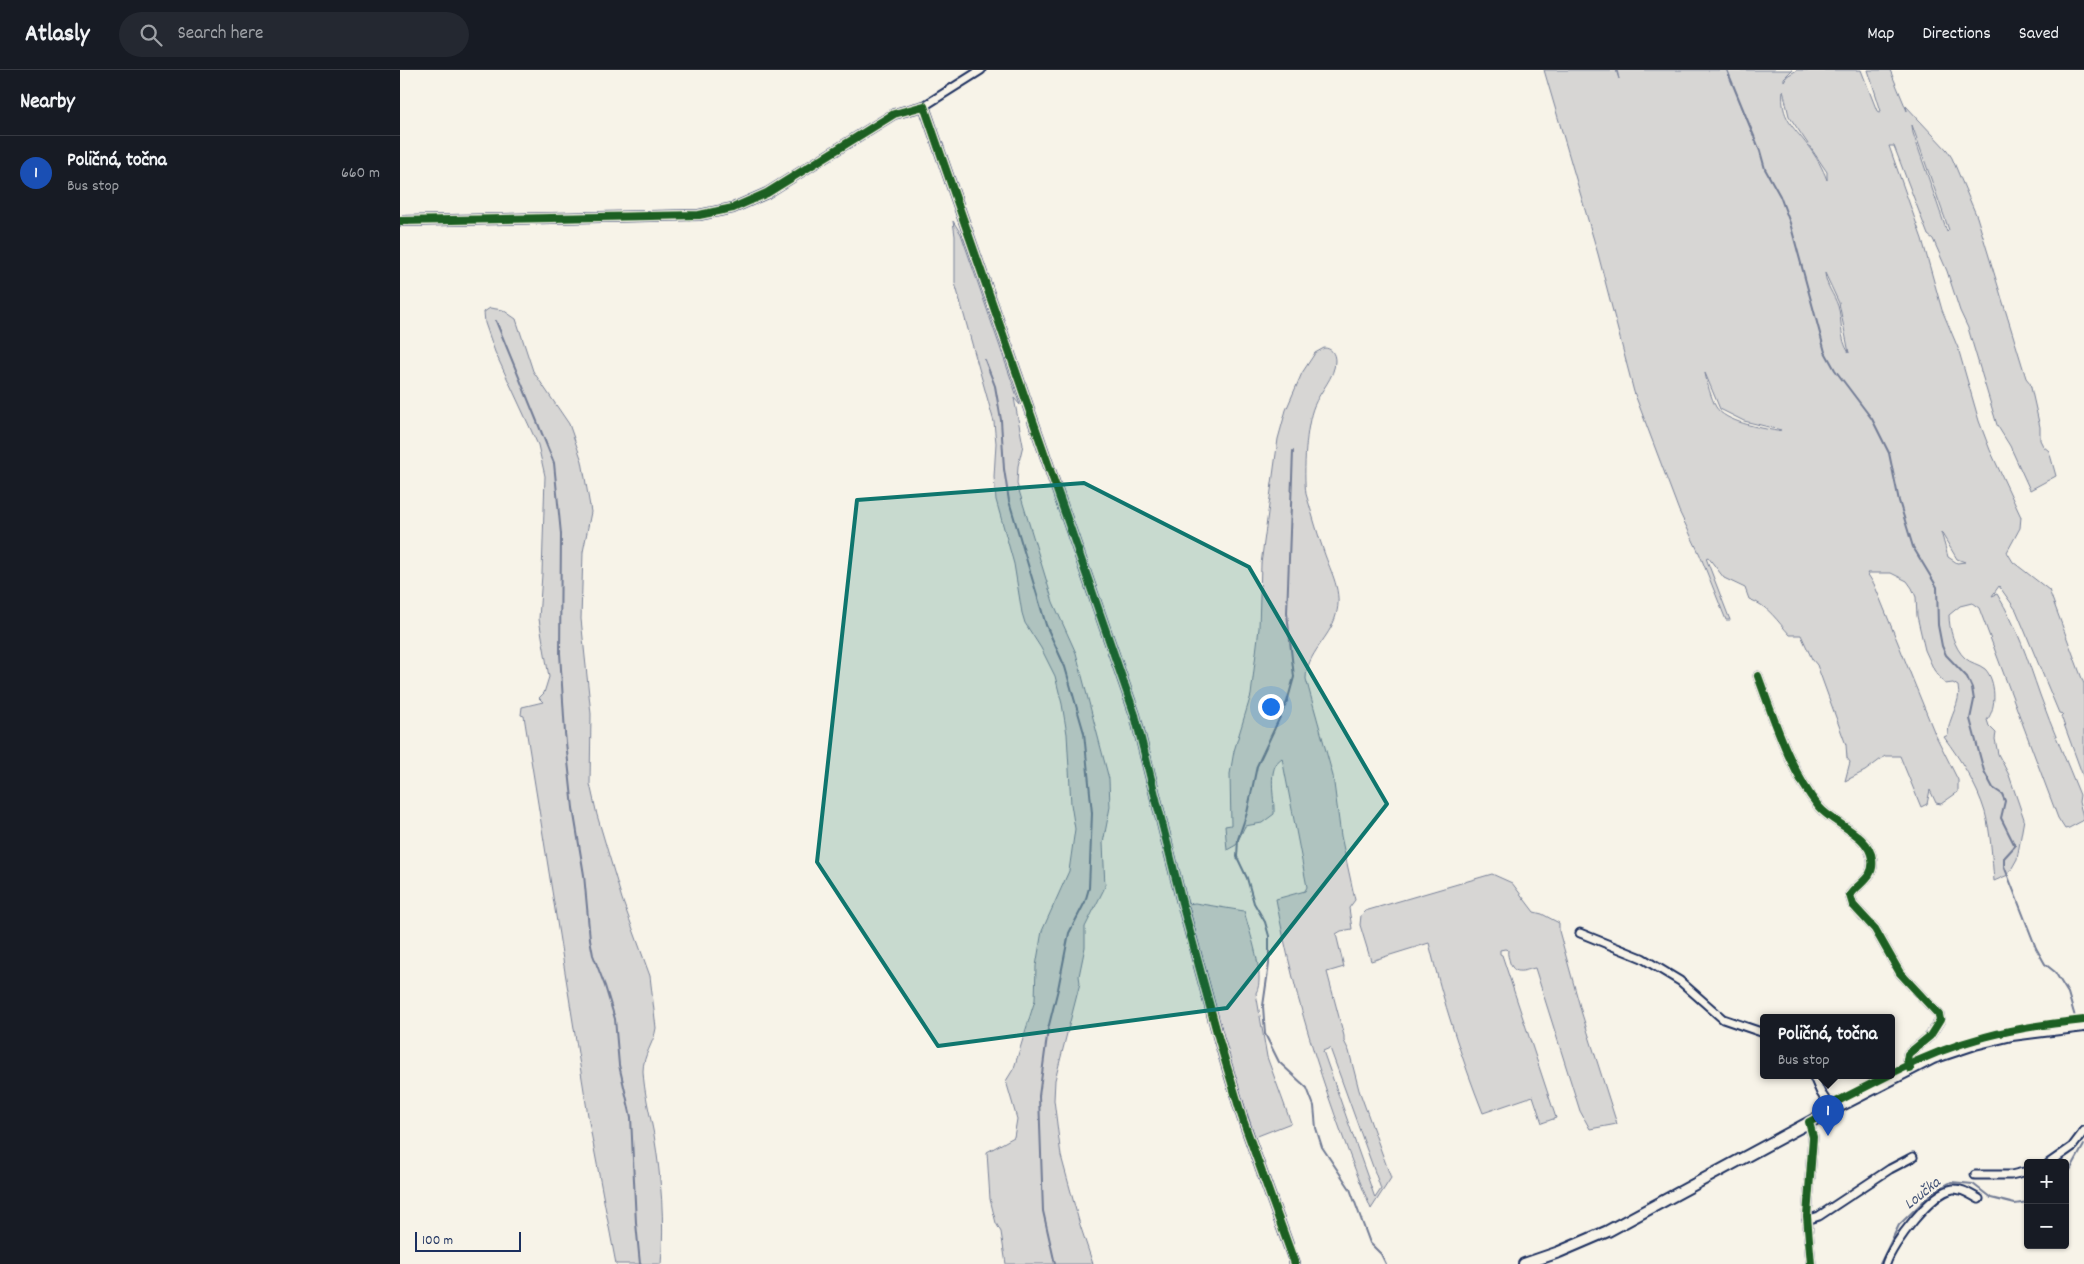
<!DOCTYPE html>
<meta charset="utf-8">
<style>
:root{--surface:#171b24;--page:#242831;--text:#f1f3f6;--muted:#9ea1a6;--line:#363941;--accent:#b45309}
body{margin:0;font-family:Dekko,sans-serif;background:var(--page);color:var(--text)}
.controls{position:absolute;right:15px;bottom:15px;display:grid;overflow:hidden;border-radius:5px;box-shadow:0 1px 4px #0004}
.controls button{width:45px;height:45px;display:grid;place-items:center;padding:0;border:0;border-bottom:1px solid var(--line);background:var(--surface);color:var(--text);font:25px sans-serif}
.scale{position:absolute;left:15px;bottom:12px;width:106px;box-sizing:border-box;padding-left:5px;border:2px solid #1b2f5e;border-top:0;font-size:14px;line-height:18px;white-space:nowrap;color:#1b2f5e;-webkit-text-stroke:4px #f7f3e8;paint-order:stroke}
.you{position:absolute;left:870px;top:636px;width:18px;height:18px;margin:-12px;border:4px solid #fff;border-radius:50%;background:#1a73e8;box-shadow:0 0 0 8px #1a73e833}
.badge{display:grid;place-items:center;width:32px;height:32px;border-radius:50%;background:var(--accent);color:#fff;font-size:16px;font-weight:700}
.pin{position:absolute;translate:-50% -41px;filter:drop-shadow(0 1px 2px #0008)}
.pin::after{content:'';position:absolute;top:26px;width:18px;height:15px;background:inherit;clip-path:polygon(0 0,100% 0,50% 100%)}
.popup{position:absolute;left:1360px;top:944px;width:135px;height:65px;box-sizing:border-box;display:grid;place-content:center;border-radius:5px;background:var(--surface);filter:drop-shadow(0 1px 4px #0005);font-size:16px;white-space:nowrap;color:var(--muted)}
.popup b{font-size:19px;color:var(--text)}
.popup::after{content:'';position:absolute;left:50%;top:100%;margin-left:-10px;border:10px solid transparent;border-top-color:var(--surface)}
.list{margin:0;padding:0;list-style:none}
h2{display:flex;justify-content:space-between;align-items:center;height:65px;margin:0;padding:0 20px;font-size:21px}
h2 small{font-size:16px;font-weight:400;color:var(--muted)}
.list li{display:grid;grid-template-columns:32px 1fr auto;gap:15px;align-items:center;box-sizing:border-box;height:75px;padding:0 20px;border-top:1px solid var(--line)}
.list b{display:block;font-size:19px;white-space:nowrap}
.list p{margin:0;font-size:16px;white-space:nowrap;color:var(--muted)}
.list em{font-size:16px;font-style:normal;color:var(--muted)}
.icon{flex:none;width:28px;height:28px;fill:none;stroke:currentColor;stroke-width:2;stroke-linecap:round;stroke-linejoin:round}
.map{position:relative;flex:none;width:1684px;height:1194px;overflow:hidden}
header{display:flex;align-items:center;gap:30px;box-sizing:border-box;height:70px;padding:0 25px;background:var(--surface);border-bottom:1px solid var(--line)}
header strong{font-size:24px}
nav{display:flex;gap:28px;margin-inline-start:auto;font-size:18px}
.search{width:350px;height:45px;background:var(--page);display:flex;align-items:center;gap:12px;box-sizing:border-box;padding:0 18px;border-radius:28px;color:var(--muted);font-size:19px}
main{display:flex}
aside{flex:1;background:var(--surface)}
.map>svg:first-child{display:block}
.green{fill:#d7d6d4;stroke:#798299;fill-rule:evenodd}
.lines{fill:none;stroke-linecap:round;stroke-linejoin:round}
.stream{stroke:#727c95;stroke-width:2}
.minor-casing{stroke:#1b2f5e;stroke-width:11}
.tertiary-casing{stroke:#1b2f5e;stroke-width:12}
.secondary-casing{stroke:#1b2f5e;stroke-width:14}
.minor{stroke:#f7f3e8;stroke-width:7}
.tertiary{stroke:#f7f3e8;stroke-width:9}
.secondary{stroke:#f7f3e8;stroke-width:10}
.cycleway-casing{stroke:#f7f3e8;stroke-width:11}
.cycleway{stroke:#1b5e20;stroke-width:8}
.marked{fill:#0f766e;fill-opacity:0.2;stroke:#0f766e;stroke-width:4;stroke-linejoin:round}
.labels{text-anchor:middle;stroke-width:4.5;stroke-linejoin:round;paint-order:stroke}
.water-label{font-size:16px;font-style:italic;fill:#465679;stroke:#f7f3e8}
</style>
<header>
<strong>Atlasly</strong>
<div class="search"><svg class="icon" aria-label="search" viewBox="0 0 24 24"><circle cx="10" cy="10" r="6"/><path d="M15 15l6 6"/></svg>Search here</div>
<nav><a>Map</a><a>Directions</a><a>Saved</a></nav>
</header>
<main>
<aside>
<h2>Nearby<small></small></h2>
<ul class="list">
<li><span class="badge" style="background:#1a4fb4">1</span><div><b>Poličná, točna</b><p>Bus stop</p></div><em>660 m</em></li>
</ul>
</aside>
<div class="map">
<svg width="1684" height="1194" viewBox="0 0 1684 1194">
<rect width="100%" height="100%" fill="#f7f3e8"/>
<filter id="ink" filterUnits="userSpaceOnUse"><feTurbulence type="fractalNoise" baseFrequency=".02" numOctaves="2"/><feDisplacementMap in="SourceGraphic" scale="10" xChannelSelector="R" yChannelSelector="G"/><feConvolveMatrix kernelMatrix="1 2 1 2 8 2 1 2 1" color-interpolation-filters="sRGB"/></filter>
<g filter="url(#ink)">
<g class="green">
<path d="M 1144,0 L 1216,0 L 1219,9 L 1217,0 L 1392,0 L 1384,8 L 1384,11 L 1387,6 L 1397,0 L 1461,0 L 1477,41 L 1479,42 L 1481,41 L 1468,0 L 1490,0 L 1507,41 L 1506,36 L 1547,80 L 1552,88 L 1577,147 L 1626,308 L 1630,313 L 1640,357 L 1640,370 L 1643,376 L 1649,381 L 1656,406 L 1630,420 L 1610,376 L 1597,355 L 1568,258 L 1560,241 L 1547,201 L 1533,169 L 1528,165 L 1494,76 L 1489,76 L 1522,169 L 1542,240 L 1558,278 L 1579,351 L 1590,380 L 1621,447 L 1620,458 L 1607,482 L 1613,492 L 1649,520 L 1684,614 L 1684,709 L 1661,646 L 1663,644 L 1659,643 L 1616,540 L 1599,516 L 1592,526 L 1597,524 C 1618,558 1627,588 1640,625 C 1652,659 1667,692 1680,725 L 1679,732 L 1684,750 L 1669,758 L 1665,759 L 1658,748 L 1579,538 L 1572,533 L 1560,536 L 1549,545 C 1549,558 1554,578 1565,588 C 1570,593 1579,594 1585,599 C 1596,610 1597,638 1587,650 L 1589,656 L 1596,663 L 1595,669 L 1598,684 L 1609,705 L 1624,749 L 1617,789 L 1608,805 L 1594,811 C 1592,788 1591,764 1585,742 C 1577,715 1560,689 1544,667 L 1548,665 C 1548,646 1562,634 1558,616 L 1553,613 L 1545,614 L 1534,600 L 1525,580 L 1517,546 L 1516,527 L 1512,518 L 1507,511 L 1491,503 L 1467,503 L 1474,514 L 1535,664 L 1558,710 L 1558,722 L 1541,734 L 1536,733 L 1530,720 L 1527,734 L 1521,737 L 1500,686 L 1485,686 L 1465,701 L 1445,711 L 1450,692 L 1447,688 L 1446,675 L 1417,595 L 1412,589 L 1401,565 L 1390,565 C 1377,551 1369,536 1349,529 L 1345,518 L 1324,508 L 1308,487 L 1306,488 L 1330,550 L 1326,550 L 1300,485 L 1279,441 L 1234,322 L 1198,184 ZM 1383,20 L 1389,46 L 1427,102 L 1427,110 C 1423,99 1416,86 1408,76 C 1393,56 1380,48 1383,20 ZM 1512,55 L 1549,160 L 1547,162 L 1513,63 ZM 1425,203 L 1439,233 L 1449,283 C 1439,268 1443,252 1438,236 C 1434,224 1426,216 1425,203 ZM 1305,303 L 1320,339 L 1344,351 L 1381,360 L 1377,361 C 1361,358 1325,352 1316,337 C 1311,328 1307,313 1305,303 ZM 1541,462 L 1557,489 L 1565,492 L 1557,493 L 1548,487 Z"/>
<path d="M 553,151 L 561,164 L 620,335 L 614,328 L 623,375 L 618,396 L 617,414 L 653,532 L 676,583 L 709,709 L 710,737 L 703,773 L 705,817 L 685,857 L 685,877 L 679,906 L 680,913 L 655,1010 L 654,1030 L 661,1086 L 680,1155 L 693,1194 L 606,1194 L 601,1162 L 596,1153 L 590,1129 L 587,1082 L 614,1067 L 617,1049 L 606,1011 L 614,998 L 635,930 L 636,896 L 642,861 L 669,801 L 675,759 L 671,734 L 667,664 L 662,634 L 655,606 L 641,578 L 625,553 L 622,543 L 614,494 L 596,430 L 594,407 L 596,373 L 594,352 L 555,213 L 555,166 Z"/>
<path d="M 90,238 L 103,240 L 116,249 L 133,301 L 169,354 L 182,391 L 191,442 L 183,482 L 181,549 L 191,644 L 190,714 L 197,745 L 222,829 L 250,906 L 256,958 C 254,973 243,985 243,1001 C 244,1022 250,1044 254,1065 C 261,1107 265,1152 261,1194 L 216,1194 L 189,1052 L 124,646 L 121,645 L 122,637 L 143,632 L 139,628 L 144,623 L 149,607 L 139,549 L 142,504 L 145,406 L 138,375 L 95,282 L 85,253 L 84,242 Z"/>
<path d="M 924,278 C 931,278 935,283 935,291 C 935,307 920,321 914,336 C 906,355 903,402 906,424 C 912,443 917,463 924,482 C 931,503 943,522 936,545 C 930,568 906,584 906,609 L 933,706 L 941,766 L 955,830 L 949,838 L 952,859 L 941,861 L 936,864 L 944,897 L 927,902 L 944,966 L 944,971 L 949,981 L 959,1020 L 991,1108 L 971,1139 C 930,1039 895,935 876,829 L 905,821 L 907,817 L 882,688 C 866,698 875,727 874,744 L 862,753 L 845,756 L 836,775 L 827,780 L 825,756 L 831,755 L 830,704 L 834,681 L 851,625 L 859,558 L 861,494 L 878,369 L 886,340 L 902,303 L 915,283 ZM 930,978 L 981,1119 L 975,1128 L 923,981 Z"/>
<path d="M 1092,804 L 1112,813 L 1134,842 L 1142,844 L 1159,853 L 1159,861 L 1182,944 L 1217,1054 L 1190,1059 L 1180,1041 L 1135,898 C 1125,900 1115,906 1110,893 C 1109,888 1107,885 1108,880 L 1105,879 L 1100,880 L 1100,884 L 1102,885 L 1156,1048 L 1142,1053 L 1133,1026 L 1083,1043 C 1061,987 1043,931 1029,873 L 971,891 L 960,855 L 961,845 L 965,841 Z"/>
<path d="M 795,833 L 844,841 C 849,861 866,906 856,923 L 867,987 L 891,1053 L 855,1067 L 831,995 L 788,834 Z"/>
</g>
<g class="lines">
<g class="stream">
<path d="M 1327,0 L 1360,81 L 1365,99 L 1380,126 L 1390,153 L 1425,282 L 1435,300 L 1472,349 L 1489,383 L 1499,431 L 1513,477 L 1537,517 L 1538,555 L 1542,576 L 1546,585 L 1567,607 L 1572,618 L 1574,630 L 1570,649 L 1584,701 L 1593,718 L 1602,724 L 1605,731 L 1601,748 L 1615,776 L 1604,788 L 1604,796 L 1636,878 L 1645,894 L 1655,902 L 1668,923 L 1675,947 L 1684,947"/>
<path d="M 96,251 L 154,393 L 161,464 L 160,583 L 165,663 L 173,738 L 184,805 L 190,869 L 193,885 L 205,916 L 215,949 L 219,995 L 231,1047 L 236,1153 L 240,1194"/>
<path d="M 585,290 L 595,316 L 601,350 L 604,399 L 609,431 L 646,555 L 665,597 L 684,663 L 692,743 L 689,818 L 685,832 L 669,863 L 658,919 L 648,959 L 639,1026 L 643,1141 L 655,1194"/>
<path d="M 893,381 L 887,543 L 894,607 L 887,632 L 857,696 L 847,743 L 838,769 L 837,787 L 847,808 L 854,833 L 865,852 L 869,866 L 869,894 L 863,936 L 865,964 L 879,992 L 907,1018 L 914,1036 L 916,1058 L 922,1077 L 950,1119 L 970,1173 L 981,1184 L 986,1194"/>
<path d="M 1665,1109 L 1684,1075"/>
<path d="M 1480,1194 L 1499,1155 L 1533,1122 L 1551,1112 L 1573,1114 L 1591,1128 L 1615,1134 L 1628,1132"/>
</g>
<defs>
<g id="minor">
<path d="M 524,36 L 581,0"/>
<path d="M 1358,606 C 1374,649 1390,701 1419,737 C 1433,754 1469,764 1472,789 C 1475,808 1459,812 1450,825 L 1453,835 L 1475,859 L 1500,903 L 1539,945 L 1540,950 L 1530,966 L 1508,984 L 1507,990 L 1510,999"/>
<path d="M 1180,863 L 1242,888 L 1280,911 L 1323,949 L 1364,963"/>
<path d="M 1413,1005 L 1421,1023 L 1432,1040"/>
<path d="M 1409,1052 L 1413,1067 L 1407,1146 L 1411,1194"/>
<path d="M 1649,1093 L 1672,1077 L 1684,1061"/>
<path d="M 1575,1105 L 1611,1105 L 1628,1101"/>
<path d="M 1407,1150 L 1419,1146 L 1490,1099 L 1513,1087"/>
<path d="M 1486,1194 C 1492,1174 1532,1122 1553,1119 C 1562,1118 1571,1125 1579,1129"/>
</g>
<path id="tertiary" d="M 0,151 L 299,145 L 333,138 L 367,123 L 494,44 L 524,36 L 735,645 L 781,829 L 819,970 L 842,1047 L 895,1194"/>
<path id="secondary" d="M 1124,1194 L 1159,1182 L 1208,1161 L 1432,1040 L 1533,988 L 1575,974 L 1612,965 L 1684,956"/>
</defs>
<use href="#minor" class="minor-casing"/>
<use href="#tertiary" class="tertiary-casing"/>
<use href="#secondary" class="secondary-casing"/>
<use href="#minor" class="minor"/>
<use href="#tertiary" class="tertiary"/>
<use href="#secondary" class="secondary"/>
<defs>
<g id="cycleway">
<path d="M 0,151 L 299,145 L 333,138 L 367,123 L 494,44 L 524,36 L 735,645 L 781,829 L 819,970 L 842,1047 L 895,1194"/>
<path d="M 1358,606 C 1374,649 1390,701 1419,737 C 1433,754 1469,764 1472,789 C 1475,808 1459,812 1450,825 L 1453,835 L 1475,859 L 1500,903 L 1539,945 L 1540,950 L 1530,966 L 1508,984 L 1507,990 L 1510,999"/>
<path d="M 1492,1003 C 1556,970 1613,957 1684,950"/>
<path d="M 1411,1194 L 1407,1146 L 1413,1067 L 1409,1052 L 1432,1040 L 1430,1035 L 1489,1005"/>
</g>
</defs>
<use href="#cycleway" class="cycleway-casing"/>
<use href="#cycleway" class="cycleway"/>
</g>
</g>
<path class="marked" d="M 684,413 L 849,497 L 987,734 L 827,938 L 538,976 L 417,792 L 457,430 Z"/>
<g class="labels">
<g class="water-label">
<text transform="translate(1521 1122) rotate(-39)" y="6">Loučka</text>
</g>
</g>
</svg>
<div class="controls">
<button>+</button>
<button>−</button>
</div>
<div class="scale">100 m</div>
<div class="you"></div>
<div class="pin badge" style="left:1428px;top:1066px;background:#1a4fb4">1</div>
<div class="popup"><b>Poličná, točna</b>Bus stop</div>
</div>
</main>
